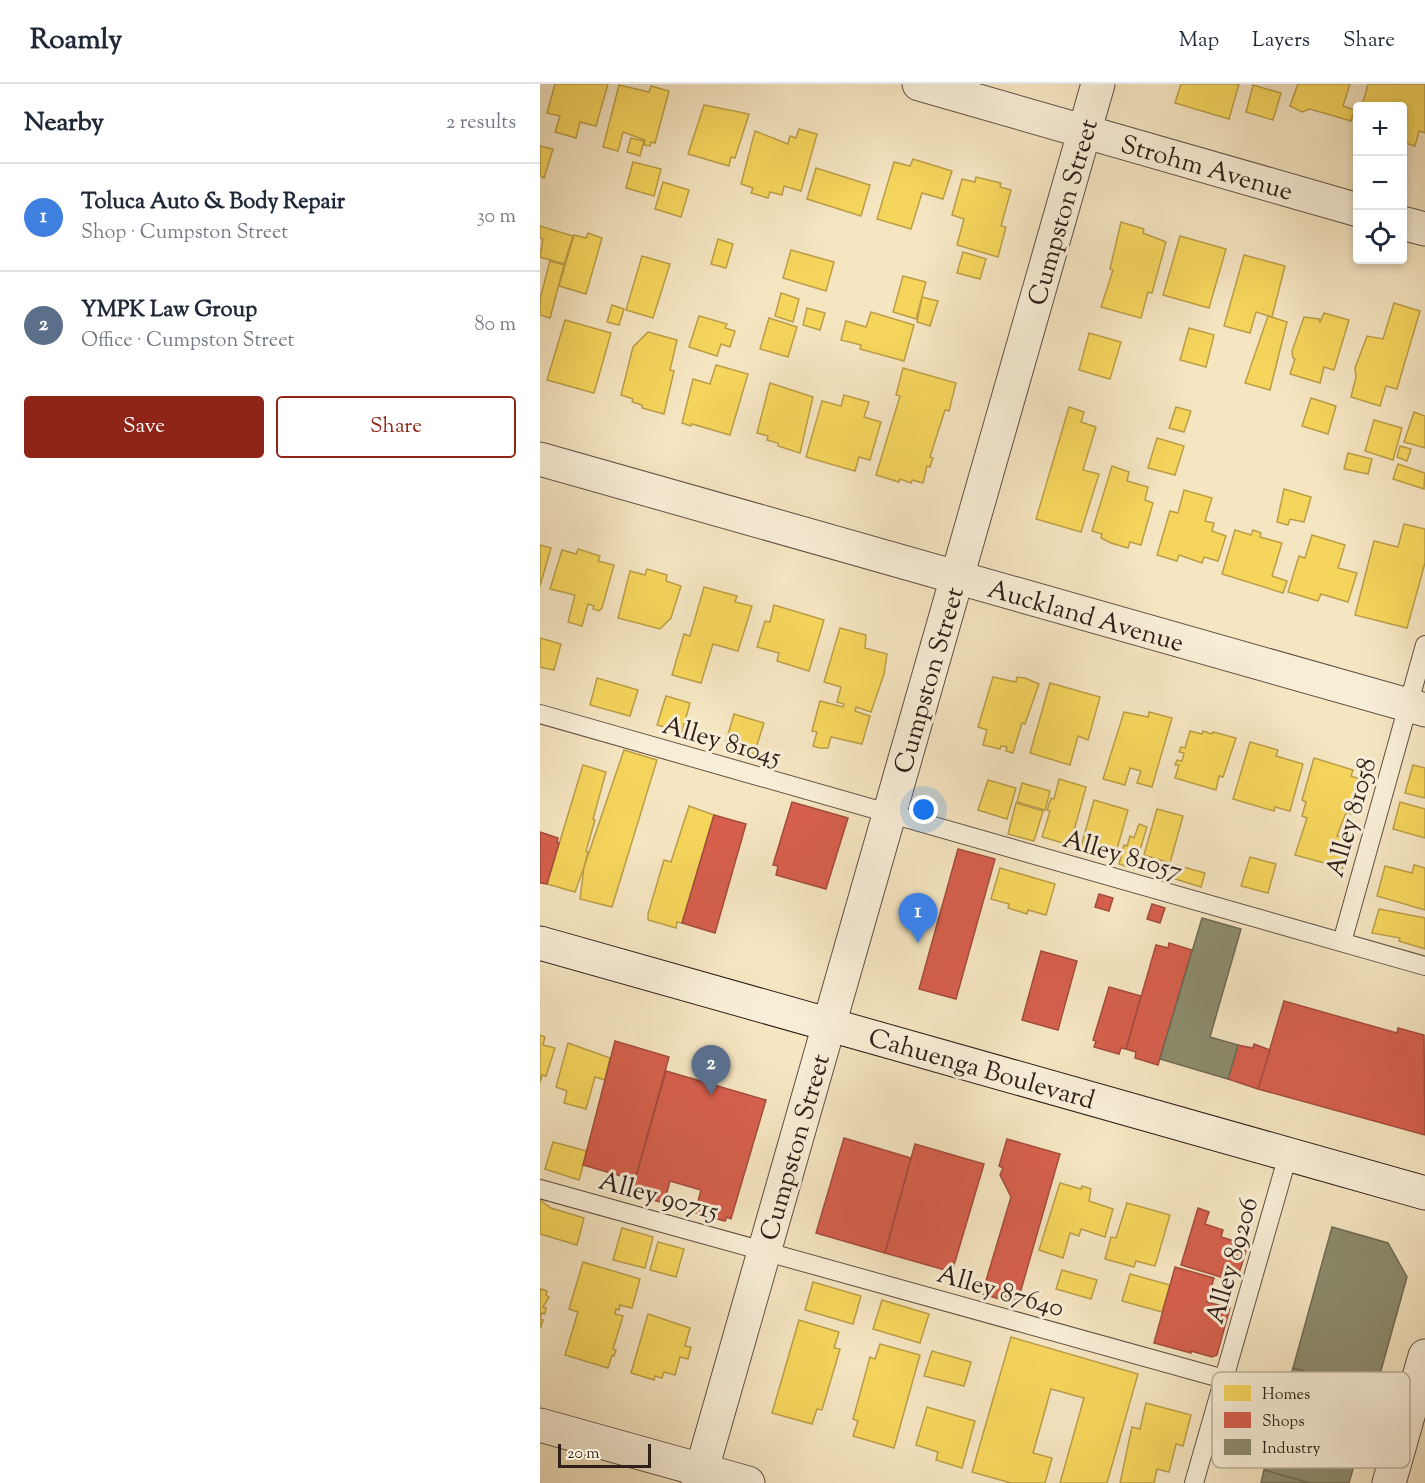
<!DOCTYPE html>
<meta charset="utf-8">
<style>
:root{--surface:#fff;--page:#f2f2f3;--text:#1f2937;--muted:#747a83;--line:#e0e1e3;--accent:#8f2418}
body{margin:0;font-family:"Sorts Mill Goudy",serif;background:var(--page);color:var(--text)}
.controls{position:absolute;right:18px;top:18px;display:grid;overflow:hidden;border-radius:6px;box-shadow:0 3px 9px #0003}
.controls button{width:54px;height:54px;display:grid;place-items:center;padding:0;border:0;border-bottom:2px solid var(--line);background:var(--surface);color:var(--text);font:30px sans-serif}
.scale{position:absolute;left:18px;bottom:15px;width:93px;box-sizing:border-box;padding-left:6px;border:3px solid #301f19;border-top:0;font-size:16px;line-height:21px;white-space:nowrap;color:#301f19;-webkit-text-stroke:4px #f8eed7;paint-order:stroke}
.you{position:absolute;left:384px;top:726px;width:21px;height:21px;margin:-15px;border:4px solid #fff;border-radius:50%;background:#1a73e8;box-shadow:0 0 0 9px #1a73e833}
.badge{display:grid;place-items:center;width:39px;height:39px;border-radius:50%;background:var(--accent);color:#fff;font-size:20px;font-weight:700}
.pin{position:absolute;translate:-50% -50px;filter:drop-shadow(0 2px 3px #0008)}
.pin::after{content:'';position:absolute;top:32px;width:21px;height:18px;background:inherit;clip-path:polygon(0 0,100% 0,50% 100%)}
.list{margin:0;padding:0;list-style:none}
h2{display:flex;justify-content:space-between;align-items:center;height:78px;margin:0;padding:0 24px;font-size:26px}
h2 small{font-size:20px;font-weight:400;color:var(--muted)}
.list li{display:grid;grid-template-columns:39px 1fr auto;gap:18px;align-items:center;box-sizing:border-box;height:108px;padding:0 24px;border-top:2px solid var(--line)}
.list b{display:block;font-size:22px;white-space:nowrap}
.list p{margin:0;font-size:20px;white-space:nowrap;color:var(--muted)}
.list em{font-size:20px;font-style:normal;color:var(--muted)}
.actions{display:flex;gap:12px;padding:18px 24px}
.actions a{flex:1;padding:14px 0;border:2px solid var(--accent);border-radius:6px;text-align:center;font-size:21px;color:var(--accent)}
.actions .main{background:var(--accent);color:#fff}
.icon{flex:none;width:33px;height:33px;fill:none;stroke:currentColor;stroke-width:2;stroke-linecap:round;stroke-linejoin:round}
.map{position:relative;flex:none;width:885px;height:1399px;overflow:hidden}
header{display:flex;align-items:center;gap:36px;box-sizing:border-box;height:84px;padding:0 30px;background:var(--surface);border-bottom:2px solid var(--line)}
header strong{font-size:28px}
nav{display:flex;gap:33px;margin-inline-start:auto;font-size:21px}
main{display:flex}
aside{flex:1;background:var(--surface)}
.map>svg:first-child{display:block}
.homes{fill:#f6d55c;stroke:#bb9e48;stroke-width:1.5}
.shops{fill:#d6604d;stroke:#a44c3d;stroke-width:1.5}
.industry{fill:#8c8c6e;stroke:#706b54;stroke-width:1.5}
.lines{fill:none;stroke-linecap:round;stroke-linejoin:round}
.lane-casing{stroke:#615043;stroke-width:20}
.street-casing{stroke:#615043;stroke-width:35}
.secondary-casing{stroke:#301f19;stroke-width:35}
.lane{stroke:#f8eed7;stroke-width:18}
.street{stroke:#f8eed7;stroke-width:33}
.secondary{stroke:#f8eed7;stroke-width:33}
.labels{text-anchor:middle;stroke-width:6;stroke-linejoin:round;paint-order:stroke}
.street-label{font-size:26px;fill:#301f19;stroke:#f8eed7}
.key{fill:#f8eed7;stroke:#bcb09e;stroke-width:1.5}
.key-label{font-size:16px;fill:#301f19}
</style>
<header>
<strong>Roamly</strong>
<nav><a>Map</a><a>Layers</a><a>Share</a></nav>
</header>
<main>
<aside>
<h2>Nearby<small>2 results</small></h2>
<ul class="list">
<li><span class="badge" style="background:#3f7fe0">1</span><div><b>Toluca Auto &amp; Body Repair</b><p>Shop · Cumpston Street</p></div><em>30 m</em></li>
<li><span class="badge" style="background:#5c6f8a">2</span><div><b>YMPK Law Group</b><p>Office · Cumpston Street</p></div><em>80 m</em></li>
</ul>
<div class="actions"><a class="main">Save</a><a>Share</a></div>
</aside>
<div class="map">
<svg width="885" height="1399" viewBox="0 0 885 1399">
<rect width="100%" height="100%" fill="#f5e5c1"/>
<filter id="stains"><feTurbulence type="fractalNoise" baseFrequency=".00333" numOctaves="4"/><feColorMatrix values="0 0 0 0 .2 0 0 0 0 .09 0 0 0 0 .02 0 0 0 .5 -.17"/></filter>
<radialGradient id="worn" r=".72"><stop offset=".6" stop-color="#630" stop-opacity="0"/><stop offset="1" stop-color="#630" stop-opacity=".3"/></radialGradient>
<g class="homes">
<path d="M 15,0 L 68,0 L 56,42 L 40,38 L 36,54 L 15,48 L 20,32 L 7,29 Z"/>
<path d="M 641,0 L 699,0 L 689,35 L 635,19 Z"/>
<path d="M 758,0 L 810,0 L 803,22 L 815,26 L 811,37 L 770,25 L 762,28 L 750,22 Z"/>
<path d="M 828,0 L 885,0 L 885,49 L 879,47 L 875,62 L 862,58 L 862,22 L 822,22 Z"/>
<path d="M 79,1 L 109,8 L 111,2 L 129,7 L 115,59 L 111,58 L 110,62 L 104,61 L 105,56 L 83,48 L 78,67 L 63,63 Z"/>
<path d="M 713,1 L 741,9 L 733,36 L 706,28 Z"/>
<path d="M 164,21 L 209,30 L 195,74 L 191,73 L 189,82 L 148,70 Z"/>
<path d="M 259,45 L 277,50 L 261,107 L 244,102 L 242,111 L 230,108 L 228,114 L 211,109 L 213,104 L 201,100 L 215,47 L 248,60 L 250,52 L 256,54 Z"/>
<path d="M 91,54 L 104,57 L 100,72 L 87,68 Z"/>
<path d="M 0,62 L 13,65 L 4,94 L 0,92 Z"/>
<path d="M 373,75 L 412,87 L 403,115 L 382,109 L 371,145 L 337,135 L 354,78 L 370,82 Z"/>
<path d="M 93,78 L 121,85 L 114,112 L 86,104 Z"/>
<path d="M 276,84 L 330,101 L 321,132 L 267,115 Z"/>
<path d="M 436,93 L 461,99 L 460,103 L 471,106 L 461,142 L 466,143 L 458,173 L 417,161 L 424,135 L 412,131 L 422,95 L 435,98 Z"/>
<path d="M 123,98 L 149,106 L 141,133 L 115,125 Z"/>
<path d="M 581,138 L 604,145 L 603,149 L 626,158 L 612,209 L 608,208 L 601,234 L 561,223 L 573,186 L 570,185 Z"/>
<path d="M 0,142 L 33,152 L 24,180 L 0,173 L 3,155 L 0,154 Z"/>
<path d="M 48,149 L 62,154 L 46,210 L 19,202 L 34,151 L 46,154 Z"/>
<path d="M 640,152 L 686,165 L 669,224 L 623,211 Z"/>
<path d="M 178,155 L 193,160 L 186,184 L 171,180 Z"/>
<path d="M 251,166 L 294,178 L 286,207 L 243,194 Z"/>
<path d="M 423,168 L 446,175 L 440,195 L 417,189 Z"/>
<path d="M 704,171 L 745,182 L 732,233 L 716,228 L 710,249 L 684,242 Z"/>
<path d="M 102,172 L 130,180 L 113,234 L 86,226 Z"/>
<path d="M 10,177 L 24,181 L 10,234 L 0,231 L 0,215 Z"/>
<path d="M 363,192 L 386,198 L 376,235 L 353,228 Z"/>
<path d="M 241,209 L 259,215 L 253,238 L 235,232 Z"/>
<path d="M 382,213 L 398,217 L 390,242 L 377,238 Z"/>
<path d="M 854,219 L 880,227 L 857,305 L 846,302 L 840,322 L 811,313 L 816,293 L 815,284 L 827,252 L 843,255 Z"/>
<path d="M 72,221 L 84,225 L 79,241 L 67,238 Z"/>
<path d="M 267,224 L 285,229 L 280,246 L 263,241 Z"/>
<path d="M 331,228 L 374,241 L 364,277 L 320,265 L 321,261 L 301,256 L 306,237 L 326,243 Z"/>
<path d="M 784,229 L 809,236 L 794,286 L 784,283 L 780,299 L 750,290 L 755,275 L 753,274 L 752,267 L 764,233 L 779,235 L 780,238 Z"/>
<path d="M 159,232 L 187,240 L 185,244 L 195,247 L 190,263 L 181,260 L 177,272 L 149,263 Z"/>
<path d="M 728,232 L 747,238 L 730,306 L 705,299 Z"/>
<path d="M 229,234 L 257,243 L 248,273 L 220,265 Z"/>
<path d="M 25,236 L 71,249 L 54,309 L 7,296 Z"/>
<path d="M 649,244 L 674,251 L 666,283 L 640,276 Z"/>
<path d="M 108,248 L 137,256 L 130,286 L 134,287 L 124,330 L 102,324 L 102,321 L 92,318 L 93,315 L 81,311 L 93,263 Z"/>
<path d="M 549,249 L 581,258 L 570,295 L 539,286 Z"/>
<path d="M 176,281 L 208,290 L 190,351 L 152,340 L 151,342 L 142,339 L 153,295 L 170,300 Z"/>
<path d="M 363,284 L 416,299 L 409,327 L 405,326 L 390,373 L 393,374 L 390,383 L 387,382 L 383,399 L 372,396 L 371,399 L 360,395 L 359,398 L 336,391 L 360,312 L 356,311 Z"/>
<path d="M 230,299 L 273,313 L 260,369 L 238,362 L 238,359 L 227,356 L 228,352 L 217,349 Z"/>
<path d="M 304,311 L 329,318 L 324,333 L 341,338 L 330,376 L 319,373 L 315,387 L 266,373 L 282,317 L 301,322 Z"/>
<path d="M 771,314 L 796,322 L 788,350 L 762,342 Z"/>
<path d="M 529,323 L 544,328 L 541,338 L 556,343 L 543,386 L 559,390 L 541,448 L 496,435 Z"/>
<path d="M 636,323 L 651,327 L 644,348 L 629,344 Z"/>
<path d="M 874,328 L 885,332 L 885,364 L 864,358 Z"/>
<path d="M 834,336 L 862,344 L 853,376 L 825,367 Z"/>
<path d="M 617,354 L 644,362 L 635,391 L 608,384 Z"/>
<path d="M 860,362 L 871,365 L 867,377 L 857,373 Z"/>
<path d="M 808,369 L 832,375 L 828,390 L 804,385 Z"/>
<path d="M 858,380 L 885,389 L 884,405 L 853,395 Z"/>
<path d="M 572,382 L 589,388 L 587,397 L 608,403 L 605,416 L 613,419 L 601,461 L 590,458 L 588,464 L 571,459 L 561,454 L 562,450 L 552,447 Z"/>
<path d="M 744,405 L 771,413 L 764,438 L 750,435 L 748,441 L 737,438 Z"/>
<path d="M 644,406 L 672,414 L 665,437 L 674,439 L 672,447 L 686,452 L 678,477 L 664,473 L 662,479 L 639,471 L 637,477 L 617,471 L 630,427 L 638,429 Z"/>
<path d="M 864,440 L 885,445 L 885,479 L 867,544 L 815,531 L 834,457 L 858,463 Z"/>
<path d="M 695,446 L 711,451 L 713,446 L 721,449 L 720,453 L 742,459 L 732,492 L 747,497 L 743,509 L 682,490 Z"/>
<path d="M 772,451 L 805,461 L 798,484 L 817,489 L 808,518 L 781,510 L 778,517 L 748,508 L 759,472 L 765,474 Z"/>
<path d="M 0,461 L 11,464 L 0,502 Z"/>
<path d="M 38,465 L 60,472 L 58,477 L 74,481 L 62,524 L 59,527 L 53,525 L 54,522 L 48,520 L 42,542 L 28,538 L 35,511 L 10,505 L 22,466 L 36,470 Z"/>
<path d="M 107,485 L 127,491 L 126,497 L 141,502 L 131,534 L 120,545 L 78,534 L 90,487 L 105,491 Z"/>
<path d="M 164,503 L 197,512 L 195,518 L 212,522 L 198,567 L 173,560 L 161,599 L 132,591 L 144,550 L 150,552 Z"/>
<path d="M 234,521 L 284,536 L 269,587 L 237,577 L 239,569 L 217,563 L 225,537 L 230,538 Z"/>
<path d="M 300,544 L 326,551 L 325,564 L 347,570 L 344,590 L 331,628 L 316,623 L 315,627 L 330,632 L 322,660 L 291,653 L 288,664 L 279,664 L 273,662 L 277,648 L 272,647 L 280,617 L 303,623 L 304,620 L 297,618 L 301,603 L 284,598 Z"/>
<path d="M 0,554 L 21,560 L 14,586 L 0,583 Z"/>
<path d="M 453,593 L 476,598 L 477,593 L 485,594 L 499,600 L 485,640 L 482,639 L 473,669 L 466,667 L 467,663 L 461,662 L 460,665 L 443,661 L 447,646 L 438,643 Z"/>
<path d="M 57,594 L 98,606 L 90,632 L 50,621 Z"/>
<path d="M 510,599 L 560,613 L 548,656 L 538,652 L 530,681 L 490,669 Z"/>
<path d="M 126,612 L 150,619 L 142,648 L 117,641 Z"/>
<path d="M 584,628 L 608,633 L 609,628 L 632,634 L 612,703 L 597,699 L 601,687 L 590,684 L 585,701 L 563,695 Z"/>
<path d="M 194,630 L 224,639 L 214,670 L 185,661 Z"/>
<path d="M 650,647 L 662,650 L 663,647 L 672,650 L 673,648 L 696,654 L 683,693 L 679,692 L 676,706 L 635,694 L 639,681 L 635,681 L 637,676 L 642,677 L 644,669 L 639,668 L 641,663 L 645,664 Z"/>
<path d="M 710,658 L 738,666 L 736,672 L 763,680 L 750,727 L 735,723 L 734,727 L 693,715 Z"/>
<path d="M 84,666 L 117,676 L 72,823 L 40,815 L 44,783 Z"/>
<path d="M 774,674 L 813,686 L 811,692 L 820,695 L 812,730 L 806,729 L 797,752 L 811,756 L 803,784 L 755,771 L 767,734 L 762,732 L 766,718 L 762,716 Z"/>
<path d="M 43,681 L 66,688 L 53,735 L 55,736 L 46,767 L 48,768 L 44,783 L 35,808 L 7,800 Z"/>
<path d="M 873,681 L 885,684 L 885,714 L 865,709 Z"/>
<path d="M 519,695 L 546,703 L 530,761 L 502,753 L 510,727 L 507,726 L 511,714 L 514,715 Z"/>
<path d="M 448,696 L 476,704 L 467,735 L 438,726 Z"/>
<path d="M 482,699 L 510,707 L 505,726 L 477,718 Z"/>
<path d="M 554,716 L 588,726 L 575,772 L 541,763 Z"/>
<path d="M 860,718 L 885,725 L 885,754 L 853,745 Z"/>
<path d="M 476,719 L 503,727 L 494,757 L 468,750 Z"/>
<path d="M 149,722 L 174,731 L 142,839 L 137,838 L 136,844 L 108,836 L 108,830 L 124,776 L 131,778 Z"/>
<path d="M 617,725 L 643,732 L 630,779 L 604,771 Z"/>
<path d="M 599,740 L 607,743 L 594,785 L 579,780 L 584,761 L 587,762 L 590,752 L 594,754 Z"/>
<path d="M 710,773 L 736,780 L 728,809 L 701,802 Z"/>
<path d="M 636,781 L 665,789 L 661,803 L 632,794 Z"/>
<path d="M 874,781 L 885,784 L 885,826 L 837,812 L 845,782 L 872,789 Z"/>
<path d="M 460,784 L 515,800 L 506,831 L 488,826 L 487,830 L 468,824 L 469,820 L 451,815 Z"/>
<path d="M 839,825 L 885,834 L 885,865 L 859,857 L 860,854 L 832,849 Z"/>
<path d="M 0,951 L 5,953 L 3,961 L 15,964 L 6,992 L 2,991 L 0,999 Z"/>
<path d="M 28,959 L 70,974 L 65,996 L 55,993 L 46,1025 L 24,1019 L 27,1007 L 16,1003 Z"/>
<path d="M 13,1058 L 47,1067 L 39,1096 L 5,1085 Z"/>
<path d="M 520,1099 L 541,1105 L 542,1102 L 551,1105 L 549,1117 L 573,1125 L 565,1153 L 541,1145 L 539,1152 L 530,1149 L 523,1174 L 499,1166 Z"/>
<path d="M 0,1116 L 11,1124 L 44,1134 L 37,1161 L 0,1150 Z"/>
<path d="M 587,1119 L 630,1131 L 615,1182 L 596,1177 L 594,1183 L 565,1175 L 571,1153 L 576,1154 Z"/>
<path d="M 82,1144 L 113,1153 L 105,1184 L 73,1176 Z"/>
<path d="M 118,1158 L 144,1165 L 136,1193 L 110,1186 Z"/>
<path d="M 43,1178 L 100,1195 L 92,1224 L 80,1221 L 79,1226 L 76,1225 L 75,1230 L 83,1232 L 73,1265 L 76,1266 L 74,1272 L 72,1271 L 68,1284 L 25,1271 L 38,1228 L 29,1225 Z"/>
<path d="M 522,1186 L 557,1196 L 551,1215 L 516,1205 Z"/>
<path d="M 590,1190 L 630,1201 L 622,1228 L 582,1217 Z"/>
<path d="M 273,1198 L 321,1212 L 313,1240 L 265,1226 Z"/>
<path d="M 1,1205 L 7,1207 L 6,1211 L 9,1213 L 3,1223 L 6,1224 L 5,1230 L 2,1229 L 0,1235 L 3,1236 L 1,1243 L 0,1243 L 0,1207 Z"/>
<path d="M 342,1216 L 389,1230 L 380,1259 L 333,1245 Z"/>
<path d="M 108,1230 L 150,1244 L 145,1262 L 151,1263 L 148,1275 L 140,1273 L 135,1291 L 124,1288 L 122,1294 L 115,1292 L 114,1296 L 91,1289 Z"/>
<path d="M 259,1236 L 299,1248 L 294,1264 L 300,1265 L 282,1326 L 277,1325 L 272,1340 L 232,1329 Z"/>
<path d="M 471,1253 L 598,1290 L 567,1399 L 520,1399 L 544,1314 L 511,1305 L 493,1369 L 512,1374 L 505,1399 L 471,1399 L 432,1388 Z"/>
<path d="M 340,1260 L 380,1271 L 354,1364 L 313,1352 L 318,1337 L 313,1335 L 330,1273 L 335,1275 Z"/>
<path d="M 392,1267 L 431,1278 L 424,1302 L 384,1292 Z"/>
<path d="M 606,1319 L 651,1331 L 643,1362 L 636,1360 L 629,1388 L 617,1385 L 614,1399 L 580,1399 L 592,1343 L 600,1345 Z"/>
<path d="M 387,1323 L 435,1337 L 422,1384 L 396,1376 L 398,1368 L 376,1361 Z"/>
</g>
<g class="shops">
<path d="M 252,718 L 308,734 L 286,805 L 236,791 L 238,782 L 233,781 Z"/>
<path d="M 174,731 L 206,740 L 175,849 L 142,839 Z"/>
<path d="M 0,748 L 18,754 L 17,758 L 19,759 L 7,800 L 0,799 Z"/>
<path d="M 418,765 L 455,775 L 416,915 L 379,905 Z"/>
<path d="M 559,810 L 573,814 L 569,827 L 555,823 Z"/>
<path d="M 612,820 L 625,824 L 620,839 L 607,835 Z"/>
<path d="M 629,859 L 652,866 L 618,981 L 595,974 L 596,968 L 586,965 L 616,861 L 628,864 Z"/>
<path d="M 501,867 L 537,877 L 518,946 L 482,936 Z"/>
<path d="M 569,903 L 601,912 L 586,965 L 581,964 L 579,970 L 554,963 L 556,957 L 553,956 Z"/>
<path d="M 744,917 L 857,949 L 858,944 L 884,951 L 885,1051 L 718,1005 Z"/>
<path d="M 75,957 L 129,973 L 95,1096 L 43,1081 Z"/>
<path d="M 714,960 L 730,966 L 718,1005 L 688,995 L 698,961 L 713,964 Z"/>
<path d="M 126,987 L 226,1016 L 191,1135 L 187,1133 L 185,1137 L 155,1129 L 161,1106 L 130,1097 L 124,1119 L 91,1110 Z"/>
<path d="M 304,1054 L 371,1074 L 345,1169 L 276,1149 Z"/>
<path d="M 467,1055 L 520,1070 L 477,1220 L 442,1210 L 471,1113 L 460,1091 L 463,1084 L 459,1082 Z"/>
<path d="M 375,1060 L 444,1080 L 412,1188 L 345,1169 Z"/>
<path d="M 658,1124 L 669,1128 L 665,1140 L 683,1146 L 681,1153 L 708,1161 L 699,1189 L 683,1185 L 681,1193 L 641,1181 Z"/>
<path d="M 635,1183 L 674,1194 L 667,1218 L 690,1224 L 677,1271 L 672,1273 L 651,1267 L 651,1269 L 614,1259 Z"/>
</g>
<g class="industry">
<path d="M 662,834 L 701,845 L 670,953 L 698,961 L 688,995 L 620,975 Z"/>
<path d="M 792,1143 L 848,1159 L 867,1193 L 835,1308 L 753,1284 Z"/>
<path d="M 753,1284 L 835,1308 L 809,1399 L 769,1399 L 724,1386 Z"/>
<path d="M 724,1386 L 769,1399 L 721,1399 Z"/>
</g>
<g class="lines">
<defs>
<g id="lane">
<path d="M 0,630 L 885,882"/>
<path d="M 802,858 L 885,561"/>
<path d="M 0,1105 L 684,1295"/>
<path d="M 654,1399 L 748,1071"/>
</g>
<g id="street">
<path d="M 379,0 L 818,126"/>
<path d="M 862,139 L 885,145"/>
<path d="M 0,375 L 885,626"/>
<path d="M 0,1341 L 208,1399"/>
<path d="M 158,1399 L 558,0"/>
<path d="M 849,1399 L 885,1272"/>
</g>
<path id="secondary" d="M 0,859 L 885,1109"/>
</defs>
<use href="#lane" class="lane-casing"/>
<use href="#street" class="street-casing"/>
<use href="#secondary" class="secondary-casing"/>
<use href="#lane" class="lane"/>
<use href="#street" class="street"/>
<use href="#secondary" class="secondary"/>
</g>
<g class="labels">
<g class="street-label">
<text transform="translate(667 83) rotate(16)" y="9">Strohm Avenue</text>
<text transform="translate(522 128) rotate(-74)" y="9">Cumpston Street</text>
<text transform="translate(546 531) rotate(16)" y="9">Auckland Avenue</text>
<text transform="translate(388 596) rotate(-74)" y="9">Cumpston Street</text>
<text transform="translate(182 656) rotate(16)" y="9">Alley 81045</text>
<text transform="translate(810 733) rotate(-74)" y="9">Alley 81058</text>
<text transform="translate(583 770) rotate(16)" y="9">Alley 81057</text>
<text transform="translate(442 984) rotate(16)" y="9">Cahuenga Boulevard</text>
<text transform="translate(254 1063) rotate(-74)" y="9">Cumpston Street</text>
<text transform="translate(119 1111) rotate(15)" y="9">Alley 90715</text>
<text transform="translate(691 1176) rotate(-74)" y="9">Alley 89206</text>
<text transform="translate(461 1206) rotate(16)" y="9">Alley 87640</text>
</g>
</g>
<rect x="672" y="1288" width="198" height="96" rx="9" class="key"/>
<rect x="684" y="1301" width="27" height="16" fill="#f6d55c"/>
<rect x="684" y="1328" width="27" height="16" fill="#d6604d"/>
<rect x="684" y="1355" width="27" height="16" fill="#8c8c6e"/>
<g class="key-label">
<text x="722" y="1315">Homes</text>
<text x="722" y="1342">Shops</text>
<text x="722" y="1369">Industry</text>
</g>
<rect width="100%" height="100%" filter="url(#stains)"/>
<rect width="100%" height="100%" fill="url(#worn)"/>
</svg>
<div class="controls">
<button>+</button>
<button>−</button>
<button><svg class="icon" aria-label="locate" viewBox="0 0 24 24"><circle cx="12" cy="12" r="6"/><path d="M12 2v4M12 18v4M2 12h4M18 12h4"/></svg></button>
</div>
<div class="scale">20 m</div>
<div class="you"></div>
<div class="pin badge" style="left:378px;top:859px;background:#3f7fe0">1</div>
<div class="pin badge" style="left:171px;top:1011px;background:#5c6f8a">2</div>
</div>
</main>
